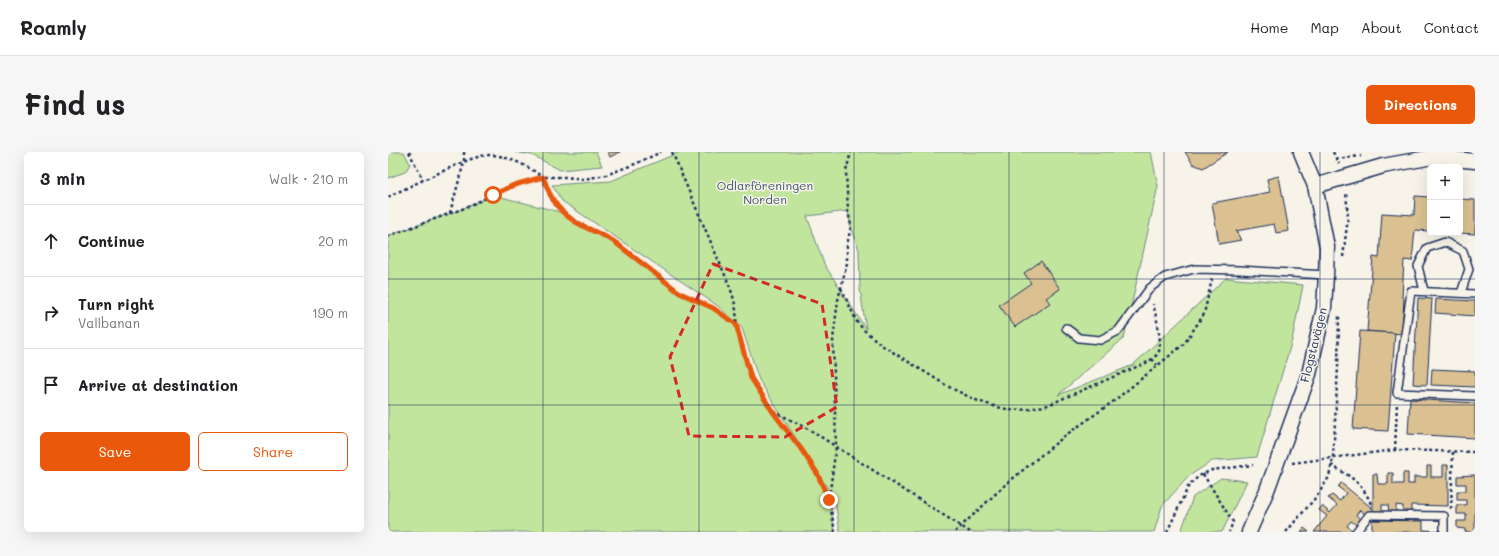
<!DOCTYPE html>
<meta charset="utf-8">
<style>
:root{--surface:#fff;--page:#f6f6f6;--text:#202124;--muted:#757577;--line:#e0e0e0;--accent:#ea580c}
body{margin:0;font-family:Mali,sans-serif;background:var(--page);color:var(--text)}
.controls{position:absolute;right:12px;top:12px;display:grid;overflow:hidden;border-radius:6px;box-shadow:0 4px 16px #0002}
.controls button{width:36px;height:36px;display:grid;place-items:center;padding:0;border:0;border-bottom:1px solid var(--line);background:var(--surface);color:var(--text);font:20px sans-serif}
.stop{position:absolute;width:12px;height:12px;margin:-9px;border:3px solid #ea580c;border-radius:50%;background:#fff}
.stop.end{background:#ea580c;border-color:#fff;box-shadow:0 1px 4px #0008}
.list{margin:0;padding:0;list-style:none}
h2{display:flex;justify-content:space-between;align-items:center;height:52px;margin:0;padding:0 16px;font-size:17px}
h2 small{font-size:13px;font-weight:400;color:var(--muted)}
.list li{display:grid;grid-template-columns:26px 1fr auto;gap:12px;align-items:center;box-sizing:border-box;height:72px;padding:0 16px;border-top:1px solid var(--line)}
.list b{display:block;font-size:15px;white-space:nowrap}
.list p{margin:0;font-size:13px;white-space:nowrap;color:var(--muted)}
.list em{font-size:13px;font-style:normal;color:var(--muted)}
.actions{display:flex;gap:8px;padding:12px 16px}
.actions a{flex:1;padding:9px 0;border:1px solid var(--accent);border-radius:6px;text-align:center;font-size:14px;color:var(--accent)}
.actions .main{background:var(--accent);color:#fff}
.icon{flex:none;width:22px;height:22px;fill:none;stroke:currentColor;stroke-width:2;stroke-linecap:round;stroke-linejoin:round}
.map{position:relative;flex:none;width:1087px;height:380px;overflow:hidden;border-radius:6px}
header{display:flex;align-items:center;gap:24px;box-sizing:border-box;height:56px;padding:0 20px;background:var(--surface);border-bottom:1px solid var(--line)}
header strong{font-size:19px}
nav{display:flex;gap:22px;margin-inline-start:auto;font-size:14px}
.intro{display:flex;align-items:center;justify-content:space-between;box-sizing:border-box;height:96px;padding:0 24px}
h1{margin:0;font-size:28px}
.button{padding:10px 18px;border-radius:6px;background:var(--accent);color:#fff;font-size:14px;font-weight:700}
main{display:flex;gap:24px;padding:0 24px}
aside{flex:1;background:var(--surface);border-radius:6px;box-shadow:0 4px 16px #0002}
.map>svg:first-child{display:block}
.green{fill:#c2e59e;stroke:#6e8a7e;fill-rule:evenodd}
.building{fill:#dbc191;stroke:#1b2f5e}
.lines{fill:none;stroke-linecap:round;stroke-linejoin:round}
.service-casing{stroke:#1b2f5e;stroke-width:10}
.minor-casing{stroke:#1b2f5e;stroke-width:17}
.path{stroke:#1b2f5e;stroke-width:2.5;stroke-dasharray:3 3;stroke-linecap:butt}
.service{stroke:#f7f3e8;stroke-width:7}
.minor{stroke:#f7f3e8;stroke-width:14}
.route{stroke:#ea580c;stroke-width:5}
.marked{fill:none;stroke:#d62828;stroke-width:3;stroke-dasharray:8 5;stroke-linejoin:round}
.grid{fill:none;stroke:#1b2f5e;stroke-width:1;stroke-opacity:0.55}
.labels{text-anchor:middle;stroke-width:3;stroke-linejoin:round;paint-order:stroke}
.park-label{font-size:12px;fill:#3c536b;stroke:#f7f3e8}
.street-label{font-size:12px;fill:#1b2f5e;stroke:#f7f3e8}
</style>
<header>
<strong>Roamly</strong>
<nav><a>Home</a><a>Map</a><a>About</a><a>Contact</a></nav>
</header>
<div class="intro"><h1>Find us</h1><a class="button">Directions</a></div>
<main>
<aside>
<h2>3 min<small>Walk · 210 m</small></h2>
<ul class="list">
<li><svg class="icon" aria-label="ahead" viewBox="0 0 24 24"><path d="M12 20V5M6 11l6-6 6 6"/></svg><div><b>Continue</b></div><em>20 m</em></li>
<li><svg class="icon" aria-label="right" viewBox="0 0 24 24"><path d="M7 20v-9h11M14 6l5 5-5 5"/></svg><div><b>Turn right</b><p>Vallbanan</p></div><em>190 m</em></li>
<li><svg class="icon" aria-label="arrive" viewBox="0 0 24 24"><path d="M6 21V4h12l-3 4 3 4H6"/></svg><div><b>Arrive at destination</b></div></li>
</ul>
<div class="actions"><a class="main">Save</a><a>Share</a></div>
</aside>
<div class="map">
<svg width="1087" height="380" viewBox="0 0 1087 380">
<rect width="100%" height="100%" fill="#f7f3e8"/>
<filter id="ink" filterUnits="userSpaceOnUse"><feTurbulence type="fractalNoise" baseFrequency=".025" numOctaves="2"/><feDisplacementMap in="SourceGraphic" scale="8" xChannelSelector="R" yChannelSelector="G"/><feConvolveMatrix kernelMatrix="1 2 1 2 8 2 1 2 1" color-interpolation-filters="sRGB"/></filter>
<g filter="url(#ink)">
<g class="green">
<path d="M 0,0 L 16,0 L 22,12 L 17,20 L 0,26 Z"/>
<path d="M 127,0 L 208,0 L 214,14 L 172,18 L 144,3 Z"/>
<path d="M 292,0 L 763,0 L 770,34 L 736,186 L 670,243 L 745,213 L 838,126 L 915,133 L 904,188 L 869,305 L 824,309 L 801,324 L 774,354 L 766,380 L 452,380 L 447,348 L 371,228 L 354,176 L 330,154 L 174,49 L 164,33 L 223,29 ZM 460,59 L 463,74 L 471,98 L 472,137 L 478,177 L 436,112 L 419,64 Z"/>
<path d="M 105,43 L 176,61 L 193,74 L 219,85 L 228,91 L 292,141 L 325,156 L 348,172 L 363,226 L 385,260 L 413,297 L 429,321 L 441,347 L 447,380 L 0,380 L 0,84 L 74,57 Z"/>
<path d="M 833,326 L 859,329 L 834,380 L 793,380 L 805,345 Z"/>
</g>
<g class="building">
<path d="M 220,0 L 232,0 L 222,5 Z"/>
<path d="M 797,0 L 840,0 L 815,16 L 805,12 Z"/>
<path d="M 891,24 L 901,79 L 888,81 L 886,72 L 848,79 L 853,88 L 831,92 L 824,51 L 882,40 L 879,27 Z"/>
<path d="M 1027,44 L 1042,45 L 1042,79 L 1027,78 L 1024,109 L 1016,108 L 1014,146 L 1016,147 L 1014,182 L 979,179 L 985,105 L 991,106 L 994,61 L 1026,63 Z"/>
<path d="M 1072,47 L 1087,48 L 1087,82 L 1071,81 L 1072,81 Z"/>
<path d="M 653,109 L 672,137 L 658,146 L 662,151 L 627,175 L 611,153 L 643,131 L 636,121 Z"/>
<path d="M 1030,146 L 1044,147 L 1039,233 L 1025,232 Z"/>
<path d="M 1048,147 L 1087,149 L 1087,164 L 1047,161 Z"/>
<path d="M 972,179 L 1007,181 L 1000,279 L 965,277 Z"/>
<path d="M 1044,217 L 1087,219 L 1087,235 L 1043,233 Z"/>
<path d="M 1022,247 L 1087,251 L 1087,286 L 1020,282 Z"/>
<path d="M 1055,313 L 1060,313 L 1060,354 L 1023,353 L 1023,360 L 1015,360 L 1015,354 L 1008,353 L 1008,361 L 1001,361 L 1000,353 L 994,353 L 994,361 L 985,361 L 985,322 L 989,322 L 990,332 L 1000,332 L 1000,321 L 1005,321 L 1005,332 L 1015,332 L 1015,321 L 1020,321 L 1020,332 L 1026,332 L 1026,325 L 1039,325 L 1039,314 L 1043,314 L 1043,325 L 1055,325 Z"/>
<path d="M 1087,323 L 1087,380 L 1077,380 L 1077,377 L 1069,376 L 1069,369 L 1078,369 L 1078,362 L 1069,362 L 1069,353 L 1078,353 L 1078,348 L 1069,348 L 1069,339 L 1078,339 L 1078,332 L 1069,332 L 1069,324 Z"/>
<path d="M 953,331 L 984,356 L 978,363 L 972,358 L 968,363 L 974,368 L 969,373 L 963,369 L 959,374 L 964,378 L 963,380 L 926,380 L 939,364 L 931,358 L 934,354 L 942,361 L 949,353 L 940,346 L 944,343 L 952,349 L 958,341 L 950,335 Z"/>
<path d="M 984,368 L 1035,369 L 1035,378 L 1053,379 L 1053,380 L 984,380 Z"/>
<path d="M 916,376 L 921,380 L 913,380 Z"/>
</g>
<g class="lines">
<defs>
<g id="service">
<path d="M 1036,139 L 1030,114 L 1039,96 L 1057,90 L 1075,99 L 1081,117 L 1073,141"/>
<path d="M 1087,142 L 1023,139 L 1009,241 L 1087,244"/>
<path d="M 678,176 L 691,186 L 712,188 L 730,179 L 762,136 L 777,125 L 806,117 L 852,118 L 938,123"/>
<path d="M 968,380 L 981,363 L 984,363 L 1056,364 L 1056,380"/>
</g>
<g id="minor">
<path d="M 927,34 L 995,14 L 1045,5 L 1087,9"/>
<path d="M 861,380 L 879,338 L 921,222 L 936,156 L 938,123 L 939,95 L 927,34 L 913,0"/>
</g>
</defs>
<use href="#service" class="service-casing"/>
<use href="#minor" class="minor-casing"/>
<g class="path">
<path d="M 21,0 L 35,28"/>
<path d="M 284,0 L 340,130 C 345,143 350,158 348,172"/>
<path d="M 945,0 L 951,12"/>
<path d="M 948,7 L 973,4"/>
<path d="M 0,45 C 22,34 44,24 66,14 C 78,9 88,4 101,3 C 115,2 143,15 154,25 C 159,29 159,38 162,44 C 165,50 170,56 176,60 C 193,75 210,79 228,91 L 292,141 L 325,156 L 348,172 L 363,226 L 385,260 L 413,297 L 429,321 L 441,347 L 447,380"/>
<path d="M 62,61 L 76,10 L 76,0"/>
<path d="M 0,84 L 74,57 L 126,33 L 155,25 L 177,25 L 196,27 L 218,23 L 247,12 L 273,0"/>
<path d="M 955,105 L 960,65 L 958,40"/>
<path d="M 453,136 L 469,170 L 477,179 L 495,194 L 561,235 L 590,249 L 609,255 L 623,258 L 641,257 L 660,253 L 760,210 C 764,207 769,204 771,199 C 774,188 768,163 765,152"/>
<path d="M 764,207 L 769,213"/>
<path d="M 385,260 L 393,263 L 422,278 L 582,380"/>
<path d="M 1007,298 L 1009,251"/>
<path d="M 904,311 L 1007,298 L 1087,300"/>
<path d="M 943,313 C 963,325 974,330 983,352"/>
<path d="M 815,322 L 845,370 L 841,380"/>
<path d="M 441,346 L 448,294 L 445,187 L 450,148 L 459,111 L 459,93 L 463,74 L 460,59 L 458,19 L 463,0"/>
<path d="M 1063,357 L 1065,299"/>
<path d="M 567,380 L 617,333 L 646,309 L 678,283 L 726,249 L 796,192 L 816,162 L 824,127"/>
<path d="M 779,380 L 801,333 L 811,324 L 824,318 L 865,313"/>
<path d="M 898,380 L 929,344 L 941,325 L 945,306 L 950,215 L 951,163"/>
</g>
<use href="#service" class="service"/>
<use href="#minor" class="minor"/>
</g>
</g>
<g class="lines" filter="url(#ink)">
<path class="route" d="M 105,43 L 126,33 L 155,25 C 163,48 172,63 195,74 C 206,80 218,84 228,91 L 292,141 L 325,156 L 348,172 L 363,226 L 385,260 L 413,297 L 429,321 L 441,348"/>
</g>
<path class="marked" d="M 325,112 L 434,152 L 449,255 L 397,285 L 301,284 L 282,205 Z"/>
<path class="grid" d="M 155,0 L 155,380M 311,0 L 311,380M 466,0 L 466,380M 621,0 L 621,380M 776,0 L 776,380M 932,0 L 932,380M 0,127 L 1087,127M 0,253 L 1087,253"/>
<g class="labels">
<g class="park-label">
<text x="377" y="38">Odlarföreningen<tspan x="377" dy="14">Norden</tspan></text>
</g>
<g class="street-label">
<text transform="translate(926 193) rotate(-76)" y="4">Flogstavägen</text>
</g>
</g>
</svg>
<div class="controls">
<button>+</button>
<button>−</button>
</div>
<div class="stop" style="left:105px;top:43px"></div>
<div class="stop end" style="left:441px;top:348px"></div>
</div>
</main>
